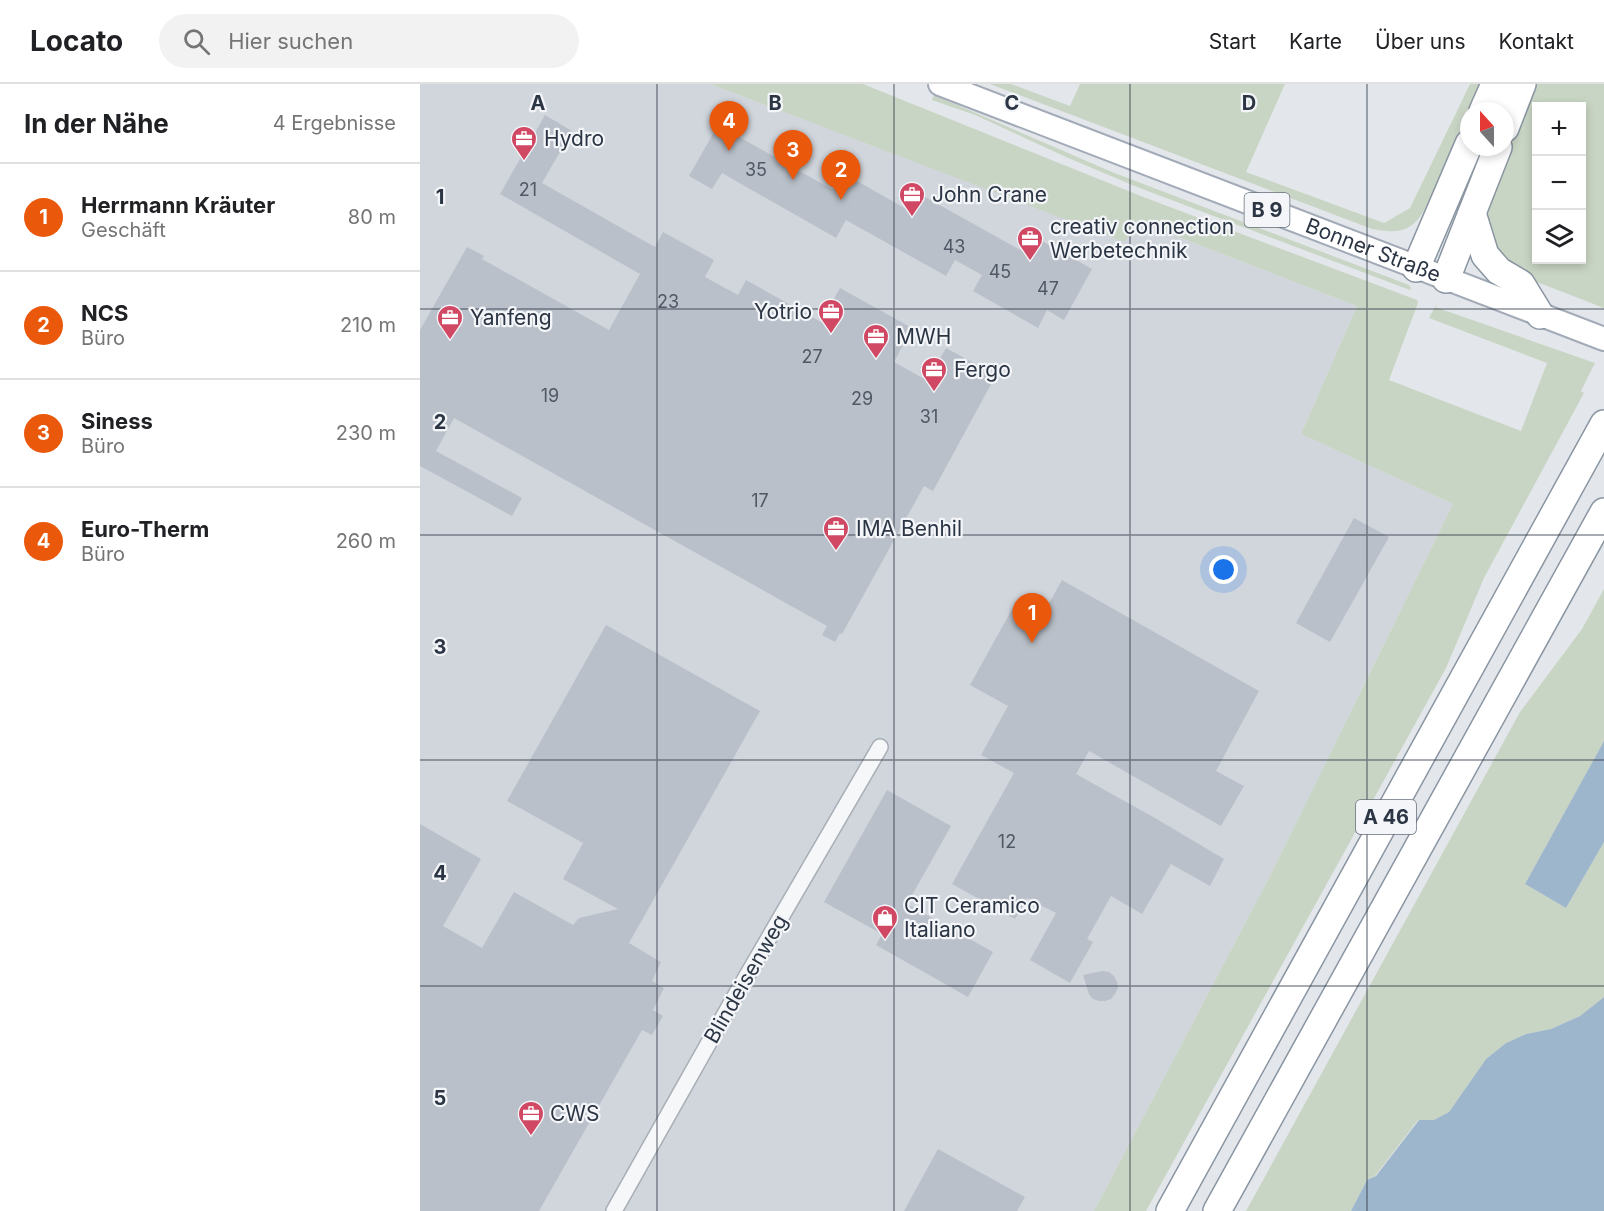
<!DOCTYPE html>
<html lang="de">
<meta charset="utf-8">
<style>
:root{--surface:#fff;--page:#f2f2f2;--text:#202124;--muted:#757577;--line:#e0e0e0;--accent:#ea580c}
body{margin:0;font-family:Inter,sans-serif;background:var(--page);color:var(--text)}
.controls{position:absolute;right:18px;top:18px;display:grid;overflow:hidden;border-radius:0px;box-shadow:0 3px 9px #0003}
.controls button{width:54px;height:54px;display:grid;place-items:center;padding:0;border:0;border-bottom:2px solid var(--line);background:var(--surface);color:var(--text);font:30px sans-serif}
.compass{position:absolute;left:1040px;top:18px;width:54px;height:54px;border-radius:50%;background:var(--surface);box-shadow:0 3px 9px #0003;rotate:339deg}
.you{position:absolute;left:804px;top:486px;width:21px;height:21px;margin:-15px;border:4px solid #fff;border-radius:50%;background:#1a73e8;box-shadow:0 0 0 9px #1a73e833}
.badge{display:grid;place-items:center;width:39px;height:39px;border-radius:50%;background:var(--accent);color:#fff;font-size:20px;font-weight:700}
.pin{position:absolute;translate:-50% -50px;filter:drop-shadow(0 2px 3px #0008)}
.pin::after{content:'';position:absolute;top:32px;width:21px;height:18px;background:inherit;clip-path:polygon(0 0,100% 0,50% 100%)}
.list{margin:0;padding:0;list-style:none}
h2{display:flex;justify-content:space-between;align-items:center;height:78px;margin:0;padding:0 24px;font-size:26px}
h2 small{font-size:20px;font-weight:400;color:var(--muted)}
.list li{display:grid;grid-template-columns:39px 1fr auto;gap:18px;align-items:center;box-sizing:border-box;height:108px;padding:0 24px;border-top:2px solid var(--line)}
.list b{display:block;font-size:22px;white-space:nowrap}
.list p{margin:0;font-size:20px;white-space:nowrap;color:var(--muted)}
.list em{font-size:20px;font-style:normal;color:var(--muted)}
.icon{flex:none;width:33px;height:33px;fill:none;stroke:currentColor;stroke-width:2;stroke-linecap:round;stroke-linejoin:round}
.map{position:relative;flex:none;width:1184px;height:1127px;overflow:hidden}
header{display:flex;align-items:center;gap:36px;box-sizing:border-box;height:84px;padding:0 30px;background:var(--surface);border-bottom:2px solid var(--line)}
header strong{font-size:28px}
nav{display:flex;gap:33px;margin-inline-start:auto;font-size:21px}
.search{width:420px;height:54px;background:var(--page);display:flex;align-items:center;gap:15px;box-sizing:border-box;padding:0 21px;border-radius:33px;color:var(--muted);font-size:22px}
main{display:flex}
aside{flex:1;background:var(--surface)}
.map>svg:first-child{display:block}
.built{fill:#d1d6dd}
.green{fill:#c9d5c4;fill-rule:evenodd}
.water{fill:#9eb6cb}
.building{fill:#bac0c9}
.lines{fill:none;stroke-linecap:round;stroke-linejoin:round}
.street-casing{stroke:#a8aeb6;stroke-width:18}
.primary-casing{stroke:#a2abb7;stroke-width:26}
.highway-casing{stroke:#8a95a2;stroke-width:30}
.street{stroke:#f6f7f9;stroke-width:15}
.primary{stroke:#fff;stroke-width:22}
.highway{stroke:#fff;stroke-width:27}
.grid{fill:none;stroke:#2b3544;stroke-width:1.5;stroke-opacity:0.55}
.labels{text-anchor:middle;stroke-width:4.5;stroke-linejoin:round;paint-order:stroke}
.number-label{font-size:18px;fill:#4f5865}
.shield{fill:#f3f5f8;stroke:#676f7a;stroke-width:1.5}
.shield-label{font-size:20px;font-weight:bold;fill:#2b3544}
.poi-label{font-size:21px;fill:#2b3544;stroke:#f3f5f8;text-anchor:start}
.street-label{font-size:21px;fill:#2b3544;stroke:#f3f5f8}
.grid-label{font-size:20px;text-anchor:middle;font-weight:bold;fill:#2b3544;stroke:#f3f5f8;stroke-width:4.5;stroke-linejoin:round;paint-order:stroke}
</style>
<header>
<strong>Locato</strong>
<div class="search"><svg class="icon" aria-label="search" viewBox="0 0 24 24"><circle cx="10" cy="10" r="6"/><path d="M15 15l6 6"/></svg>Hier suchen</div>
<nav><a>Start</a><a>Karte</a><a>Über uns</a><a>Kontakt</a></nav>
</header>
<main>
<aside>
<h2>In der Nähe<small>4 Ergebnisse</small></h2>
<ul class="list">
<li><span class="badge">1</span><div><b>Herrmann Kräuter</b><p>Geschäft</p></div><em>80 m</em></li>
<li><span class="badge">2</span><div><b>NCS</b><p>Büro</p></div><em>210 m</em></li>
<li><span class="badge">3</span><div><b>Siness</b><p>Büro</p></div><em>230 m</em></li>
<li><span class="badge">4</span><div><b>Euro-Therm</b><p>Büro</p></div><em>260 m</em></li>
</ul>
</aside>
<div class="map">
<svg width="1184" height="1127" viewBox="0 0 1184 1127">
<rect width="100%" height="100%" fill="#e3e7eb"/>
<path class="built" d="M 0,0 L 290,0 L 705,157 L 717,137 L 937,222 L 881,350 L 1033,420 L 852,788 L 674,1127 L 0,1127 Z"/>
<g class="green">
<path d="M 290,0 L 443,0 L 726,114 L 997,216 L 998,219 L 969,296 L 1101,347 L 1127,279 L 1009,234 L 1015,223 L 1175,279 L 1161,307 L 1164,309 L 1064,494 L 1026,584 L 726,1127 L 674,1127 L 852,788 L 1033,420 L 881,350 L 937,222 L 717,137 L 705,158 Z"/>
<path d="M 570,0 L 591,0 L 650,22 L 660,0 L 865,0 L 826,88 L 964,139 L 990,124 L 1050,0 L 1061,0 C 1045,35 1031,71 1014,106 C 1008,118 1003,133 992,141 C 981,150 965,147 952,145 Z"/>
<path d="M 1113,0 L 1184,0 L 1184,224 L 1096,190 L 1083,181 L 1063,133 L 1071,105 ZM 1116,22 L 1162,22 L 1162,176 L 1116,176 Z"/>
<path d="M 514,11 L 692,88 L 989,201 L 991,204 L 990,206 L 717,103 L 646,73 L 555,31 L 512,16 Z"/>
<path d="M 1184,505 L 1184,657 L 1105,800 L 1146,824 L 1184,758 L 1184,913 L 1160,932 L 1131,945 L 1106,950 L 1086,959 L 1066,975 L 1029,1028 L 1014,1036 L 998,1036 L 955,1092 L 947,1096 L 931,1127 L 826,1127 L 1100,628 L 1162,545 Z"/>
</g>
<g class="water">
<path d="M 1184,657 L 1184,758 L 1146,824 L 1105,800 Z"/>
<path d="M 1184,913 L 1184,1127 L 931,1127 L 947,1096 L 956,1092 L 999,1036 L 1014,1036 L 1029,1028 L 1066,975 L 1086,959 L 1106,950 L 1131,945 L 1160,932 Z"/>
</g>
<g class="building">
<path d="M 125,31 L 152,47 L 122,99 L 235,163 L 243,148 L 294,176 L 285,193 L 318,211 L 326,196 L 401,238 L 420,204 L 492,244 L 474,278 L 508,297 L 526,264 L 576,291 L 513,407 L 504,402 L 422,550 L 420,549 L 415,558 L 402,551 L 407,542 L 34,334 L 16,367 L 102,414 L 92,432 L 0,382 L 0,246 L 47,163 L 64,172 L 62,175 L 189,246 L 220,190 L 80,110 Z"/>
<path d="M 298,41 L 413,106 L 423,89 L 488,126 L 498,109 L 613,173 L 622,157 L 672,185 L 644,236 L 627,226 L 618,244 L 553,207 L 562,191 L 535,176 L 526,192 L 426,136 L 416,154 L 302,89 L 292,105 L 269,92 Z"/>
<path d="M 934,434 L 969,453 L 910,558 L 876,539 Z"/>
<path d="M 642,496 L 839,607 L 796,687 L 824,702 L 801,742 L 669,667 L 656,690 L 735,734 L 804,775 L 790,802 L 751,780 L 722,830 L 691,812 L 667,855 L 673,858 L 650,899 L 610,876 L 636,829 L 607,814 L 595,835 L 532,800 L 594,689 L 561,671 L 588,622 L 550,601 L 596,518 L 622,532 Z"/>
<path d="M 186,541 L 340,627 L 209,859 L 241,878 L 232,897 L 244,904 L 233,926 L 243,932 L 232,951 L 222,946 L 119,1127 L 0,1127 L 0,740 L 61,775 L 23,842 L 62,864 L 94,808 L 153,841 L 159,834 L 198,825 L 143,795 L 163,759 L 87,717 Z"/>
<path d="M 467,706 L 531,742 L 487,820 L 573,868 L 548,913 L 456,861 L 462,850 L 404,818 Z"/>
<path d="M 682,887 L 689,888 L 694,892 L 697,898 L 698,904 L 695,910 L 691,915 L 685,917 L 679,917 L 673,915 L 669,910 L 663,891 Z"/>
<path d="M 518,1065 L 605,1113 L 597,1127 L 484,1127 Z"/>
</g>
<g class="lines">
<defs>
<path id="street" d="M 194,1127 L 318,907 L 460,663"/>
<g id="primary">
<path id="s1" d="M 520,0 L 1184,255"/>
</g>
<g id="highway">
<path d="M 1063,27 L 1075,0"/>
<path d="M 1085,44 L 1102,0"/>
<path d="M 1052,129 L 1065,171 L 1079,187 L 1101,200 L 1120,231"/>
<path d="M 996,184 L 1049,60"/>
<path d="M 1026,195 L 1078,63"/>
<path d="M 750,1127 L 1184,340"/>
<path d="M 797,1127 L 1184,428"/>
</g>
</defs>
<use href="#street" class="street-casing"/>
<use href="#primary" class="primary-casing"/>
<use href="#highway" class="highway-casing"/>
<use href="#street" class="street"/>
<use href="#primary" class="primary"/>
<use href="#highway" class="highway"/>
</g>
<path class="grid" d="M 237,0 L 237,1127M 474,0 L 474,1127M 710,0 L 710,1127M 947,0 L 947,1127M 0,225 L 1184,225M 0,451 L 1184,451M 0,676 L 1184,676M 0,902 L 1184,902"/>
<defs>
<symbol id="office-pin" viewBox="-11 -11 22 30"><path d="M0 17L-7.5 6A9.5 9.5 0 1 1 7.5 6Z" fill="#d04863" stroke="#f3f5f8"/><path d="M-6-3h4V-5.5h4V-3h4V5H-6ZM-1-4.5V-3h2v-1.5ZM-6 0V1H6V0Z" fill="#fff"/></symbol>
<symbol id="shop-pin" viewBox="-11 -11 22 30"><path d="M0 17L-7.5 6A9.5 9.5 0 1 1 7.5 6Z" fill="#d04863" stroke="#f3f5f8"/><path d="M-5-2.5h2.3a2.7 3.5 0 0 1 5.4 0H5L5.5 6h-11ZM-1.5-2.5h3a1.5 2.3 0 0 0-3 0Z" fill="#fff"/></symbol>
</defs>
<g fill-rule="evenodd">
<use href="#office-pin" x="89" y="40" width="30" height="40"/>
<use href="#office-pin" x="477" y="96" width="30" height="40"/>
<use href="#office-pin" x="595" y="140" width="30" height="40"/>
<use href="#office-pin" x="396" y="213" width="30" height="40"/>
<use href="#office-pin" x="15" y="219" width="30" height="40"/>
<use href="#office-pin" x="441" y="238" width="30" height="40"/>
<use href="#office-pin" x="499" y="271" width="30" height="40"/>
<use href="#office-pin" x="401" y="430" width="30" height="40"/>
<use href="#shop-pin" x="450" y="819" width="30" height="40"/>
<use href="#office-pin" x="96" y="1015" width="30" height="40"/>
</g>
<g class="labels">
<g class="number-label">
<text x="336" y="92">35</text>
<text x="108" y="112">21</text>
<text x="534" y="169">43</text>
<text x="580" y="194">45</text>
<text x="628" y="211">47</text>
<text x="248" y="224">23</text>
<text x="392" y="279">27</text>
<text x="130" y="318">19</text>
<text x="442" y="321">29</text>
<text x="509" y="339">31</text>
<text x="340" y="423">17</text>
<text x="587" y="764">12</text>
</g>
<g class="shield">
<rect x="824.5" y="109" width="45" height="34" rx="4.5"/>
<rect x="936" y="716" width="60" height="34" rx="4.5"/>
</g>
<g class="shield-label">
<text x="847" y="133">B 9</text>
<text x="966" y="740">A 46</text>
</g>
<g class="poi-label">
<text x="124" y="62">Hydro</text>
<text x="512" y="118">John Crane</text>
<text x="630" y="150">creativ connection<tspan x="630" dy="24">Werbetechnik</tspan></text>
<text x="392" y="235" text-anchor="end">Yotrio</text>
<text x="50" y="241">Yanfeng</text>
<text x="476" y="260">MWH</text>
<text x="534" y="293">Fergo</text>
<text x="436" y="452">IMA Benhil</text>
<text x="484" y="829">CIT Ceramico<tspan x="484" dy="24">Italiano</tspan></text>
<text x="130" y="1037">CWS</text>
</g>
<g class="street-label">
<text dy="7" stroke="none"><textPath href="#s1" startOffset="464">Bonner Straße</textPath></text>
<text transform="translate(326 895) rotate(-60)" y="7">Blindeisenweg</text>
</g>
</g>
<g class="grid-label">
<text x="118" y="26">A</text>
<text x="355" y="26">B</text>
<text x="592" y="26">C</text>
<text x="829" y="26">D</text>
<text x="20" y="120">1</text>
<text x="20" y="345">2</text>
<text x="20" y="570">3</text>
<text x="20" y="796">4</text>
<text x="20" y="1021">5</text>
</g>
</svg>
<div class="controls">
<button>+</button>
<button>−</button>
<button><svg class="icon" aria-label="layers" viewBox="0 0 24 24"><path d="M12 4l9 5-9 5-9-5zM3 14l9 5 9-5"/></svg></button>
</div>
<svg class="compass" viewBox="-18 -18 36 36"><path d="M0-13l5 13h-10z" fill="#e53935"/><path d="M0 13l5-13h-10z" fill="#757577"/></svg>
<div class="you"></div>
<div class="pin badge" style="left:612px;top:559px">1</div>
<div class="pin badge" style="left:421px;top:116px">2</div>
<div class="pin badge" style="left:373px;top:96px">3</div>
<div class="pin badge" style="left:309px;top:67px">4</div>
</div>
</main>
